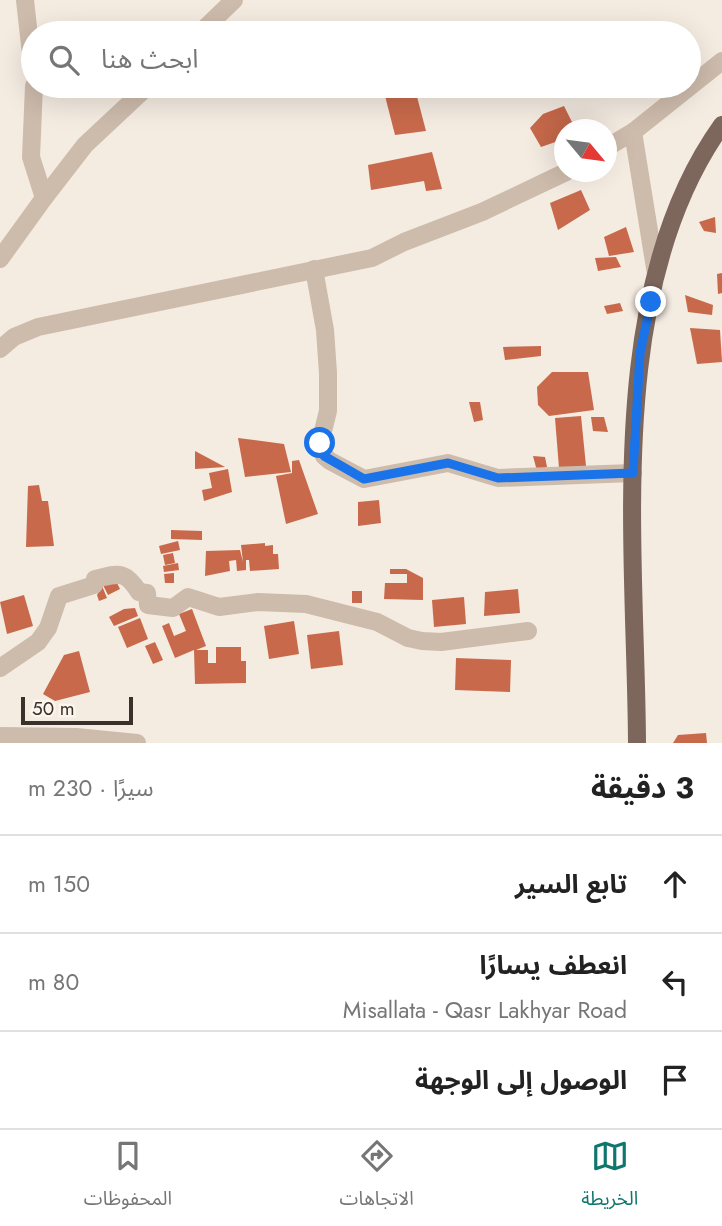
<!DOCTYPE html>
<html lang="ar">
<meta charset="utf-8">
<style>
:root{--surface:#fff;--page:#f2f2f2;--text:#222;--muted:#767676;--line:#e0e0e0;--accent:#0f766e}
body{margin:0;font-family:Jost,"Noto Sans Arabic",sans-serif;background:var(--page);color:var(--text);direction:rtl}
.compass{position:absolute;left:554px;top:119px;width:63px;height:63px;border-radius:50%;background:var(--surface);box-shadow:0 7px 28px #0002;rotate:119deg}
.scale{position:absolute;left:21px;bottom:18px;width:112px;box-sizing:border-box;padding-left:7px;border:4px solid #3b302b;border-top:0;font-size:19px;line-height:24px;white-space:nowrap;color:#3b302b;-webkit-text-stroke:5px #fbf5ee;paint-order:stroke}
.stop{position:absolute;width:21px;height:21px;margin:-16px;border:5px solid #1a73e8;border-radius:50%;background:#fff}
.stop.end{background:#1a73e8;border-color:#fff;box-shadow:0 2px 7px #0008}
.list{margin:0;padding:0;list-style:none}
h2{display:flex;justify-content:space-between;align-items:center;height:91px;margin:0;padding:0 28px;font-size:30px}
h2 small{font-size:23px;font-weight:400;color:var(--muted)}
.list li{display:grid;grid-template-columns:46px 1fr auto;gap:21px;align-items:center;box-sizing:border-box;height:98px;padding:0 28px;border-top:2px solid var(--line)}
.list b{display:block;font-size:26px;white-space:nowrap}
.list p{margin:0;font-size:23px;white-space:nowrap;color:var(--muted)}
.list em{font-size:23px;font-style:normal;color:var(--muted)}
.icon{flex:none;width:38px;height:38px;fill:none;stroke:currentColor;stroke-width:2;stroke-linecap:round;stroke-linejoin:round}
.map{position:relative;flex:none;width:722px;height:743px;overflow:hidden;direction:ltr}
.search{position:absolute;background:var(--surface);box-shadow:0 7px 28px #0002;left:21px;right:21px;top:21px;height:77px;display:flex;align-items:center;gap:18px;box-sizing:border-box;padding:0 24px;border-radius:38px;color:var(--muted);font-size:26px}
.sheet{height:385px;background:var(--surface)}
nav{display:flex;justify-content:space-around;align-items:center;box-sizing:border-box;height:98px;border-top:2px solid var(--line);background:var(--surface);font-size:19px;color:var(--muted)}
nav a{display:grid;justify-items:center;gap:4px}
nav .on{color:var(--accent)}
.map>svg:first-child{display:block}
.building{fill:#c8694b}
.lines{fill:none;stroke-linecap:round;stroke-linejoin:round}
.minor{stroke:#cdbbac;stroke-width:18}
.major{stroke:#7d675c;stroke-width:18}
.route{stroke:#1a73e8;stroke-width:9}
</style>
<div class="map">
<svg width="722" height="743" viewBox="0 0 722 743">
<rect width="100%" height="100%" fill="#f4ebe1"/>
<g class="building">
<path d="M 415,89 L 426,131 L 395,135 L 384,92 Z"/>
<path d="M 564,106 L 576,130 L 564,130 L 564,139 L 541,147 L 530,128 L 543,114 Z"/>
<path d="M 432,152 L 442,189 L 426,191 L 424,181 L 371,190 L 368,165 Z"/>
<path d="M 581,190 L 590,210 L 558,230 L 550,203 Z"/>
<path d="M 715,217 L 716,233 L 704,231 L 699,222 Z"/>
<path d="M 626,227 L 634,252 L 609,256 L 604,237 Z"/>
<path d="M 616,257 L 621,267 L 598,271 L 595,258 Z"/>
<path d="M 722,273 L 722,293 L 718,294 L 717,274 Z"/>
<path d="M 685,295 L 713,305 L 712,315 L 688,312 Z"/>
<path d="M 620,303 L 623,311 L 607,314 L 604,306 Z"/>
<path d="M 690,328 L 720,330 L 722,362 L 697,364 Z"/>
<path d="M 541,346 L 541,356 L 505,360 L 503,347 Z"/>
<path d="M 552,372 L 588,372 L 594,410 L 549,416 L 538,405 L 537,387 Z"/>
<path d="M 469,402 L 480,402 L 483,420 L 474,422 Z"/>
<path d="M 581,416 L 586,466 L 559,468 L 555,418 Z"/>
<path d="M 591,417 L 604,417 L 608,432 L 593,431 Z"/>
<path d="M 238,438 L 284,444 L 291,472 L 245,477 Z"/>
<path d="M 195,451 L 225,467 L 195,469 Z"/>
<path d="M 533,456 L 545,457 L 547,467 L 537,471 Z"/>
<path d="M 299,460 L 318,514 L 286,524 L 276,476 L 292,473 L 292,461 Z"/>
<path d="M 228,469 L 232,492 L 204,501 L 202,490 L 212,488 L 209,473 Z"/>
<path d="M 39,485 L 42,501 L 48,501 L 54,546 L 26,547 L 28,486 Z"/>
<path d="M 379,500 L 381,523 L 358,526 L 358,502 Z"/>
<path d="M 171,530 L 202,531 L 202,540 L 171,539 Z"/>
<path d="M 178,541 L 180,550 L 161,554 L 159,546 Z"/>
<path d="M 265,543 L 265,546 L 273,545 L 273,554 L 278,554 L 279,569 L 250,571 L 249,560 L 246,560 L 246,570 L 237,571 L 236,560 L 229,561 L 230,571 L 205,576 L 206,551 L 240,550 L 243,562 L 241,545 Z"/>
<path d="M 173,553 L 175,563 L 165,565 L 163,555 Z"/>
<path d="M 178,563 L 179,570 L 164,572 L 163,566 Z"/>
<path d="M 390,569 L 406,569 L 423,578 L 423,600 L 384,599 L 385,583 L 407,583 L 407,574 L 390,574 Z"/>
<path d="M 174,573 L 174,583 L 165,583 L 164,574 Z"/>
<path d="M 116,581 L 120,589 L 108,595 L 102,583 Z"/>
<path d="M 102,586 L 107,598 L 99,601 L 97,595 Z"/>
<path d="M 518,589 L 520,613 L 484,616 L 485,592 Z"/>
<rect x="352" y="591" width="10" height="12"/>
<path d="M 24,595 L 33,626 L 7,634 L 0,602 Z"/>
<path d="M 464,597 L 466,624 L 434,627 L 432,600 Z"/>
<path d="M 135,608 L 138,616 L 114,626 L 109,617 L 124,609 Z"/>
<path d="M 192,609 L 206,646 L 196,650 L 208,650 L 208,663 L 216,663 L 216,647 L 241,647 L 241,661 L 246,661 L 246,683 L 195,684 L 194,650 L 175,658 L 162,626 L 169,623 L 174,636 L 186,631 L 179,614 Z"/>
<path d="M 140,618 L 148,639 L 127,648 L 118,627 Z"/>
<path d="M 294,621 L 299,654 L 269,659 L 264,626 Z"/>
<path d="M 339,631 L 343,665 L 311,669 L 307,635 Z"/>
<path d="M 155,642 L 163,660 L 153,664 L 145,646 Z"/>
<path d="M 79,651 L 90,692 L 55,701 L 43,694 L 64,655 Z"/>
<path d="M 456,658 L 511,660 L 510,692 L 455,690 Z"/>
<path d="M 706,733 L 707,743 L 673,743 L 678,735 Z"/>
</g>
<g class="lines">
<g class="minor">
<path d="M 25,0 L 33,72"/>
<path d="M 200,33 L 234,0"/>
<path d="M 633,132 L 722,61"/>
<path d="M 606,148 L 633,132 L 656,274"/>
<path d="M 44,198 L 85,145 L 148,86"/>
<path d="M 0,259 L 44,198 L 31,157 L 34,86"/>
<path d="M 314,269 L 325,330 L 328,373 L 328,411 L 320,443 L 324,456 L 330,461 L 364,479 L 448,463 L 498,478 L 633,473"/>
<path d="M 0,349 L 14,337 L 38,327 L 372,258 L 404,242 L 482,212 L 566,172"/>
<path d="M 0,668 L 38,642 L 48,628 L 59,596 L 94,585 L 95,579 C 118,574 124,569 139,592 L 147,593 L 148,605 L 173,608 L 188,597 L 219,607 L 258,602 L 306,604 L 377,622 L 408,638 L 422,641 L 441,642 L 528,631"/>
<path d="M 0,736 L 76,737 L 137,743"/>
</g>
<path class="major" d="M 637,743 C 636,549 603,291 722,125"/>
</g>
<g class="lines">
<path class="route" d="M 320,443 L 324,456 L 364,479 L 448,463 L 498,478 L 633,473 L 640,353 L 651,302"/>
</g>
</svg>
<svg class="compass" viewBox="-18 -18 36 36"><path d="M0-13l5 13h-10z" fill="#e53935"/><path d="M0 13l5-13h-10z" fill="#767676"/></svg>
<div class="scale">50 m</div>
<div class="stop" style="left:320px;top:443px"></div>
<div class="stop end" style="left:651px;top:302px"></div>
<div class="search"><svg class="icon" aria-label="search" viewBox="0 0 24 24"><circle cx="10" cy="10" r="6"/><path d="M15 15l6 6"/></svg>ابحث هنا</div>
</div>
<section class="sheet">
<h2>3 دقيقة<small>سيرًا · 230 m</small></h2>
<ul class="list">
<li><svg class="icon" aria-label="ahead" viewBox="0 0 24 24"><path d="M12 20V5M6 11l6-6 6 6"/></svg><div><b>تابع السير</b></div><em>150 m</em></li>
<li><svg class="icon" aria-label="left" viewBox="0 0 24 24"><path d="M17 20v-9H6M10 6l-5 5 5 5"/></svg><div><b>انعطف يسارًا</b><p>Misallata - Qasr Lakhyar Road</p></div><em>80 m</em></li>
<li><svg class="icon" aria-label="arrive" viewBox="0 0 24 24"><path d="M6 21V4h12l-3 4 3 4H6"/></svg><div><b>الوصول إلى الوجهة</b></div></li>
</ul>
</section>
<nav>
<a class="on"><svg class="icon" aria-label="map" viewBox="0 0 24 24"><path d="M3 6l6-2 6 2 6-2v14l-6 2-6-2-6 2zM9 4v14M15 6v14"/></svg>الخريطة</a>
<a><svg class="icon" aria-label="directions" viewBox="0 0 24 24"><path d="M12 3l9 9-9 9-9-9zM9 14v-3h6M13 9l2 2-2 2"/></svg>الاتجاهات</a>
<a><svg class="icon" aria-label="saved" viewBox="0 0 24 24"><path d="M7 4h10v16l-5-4-5 4z"/></svg>المحفوظات</a>
</nav>
